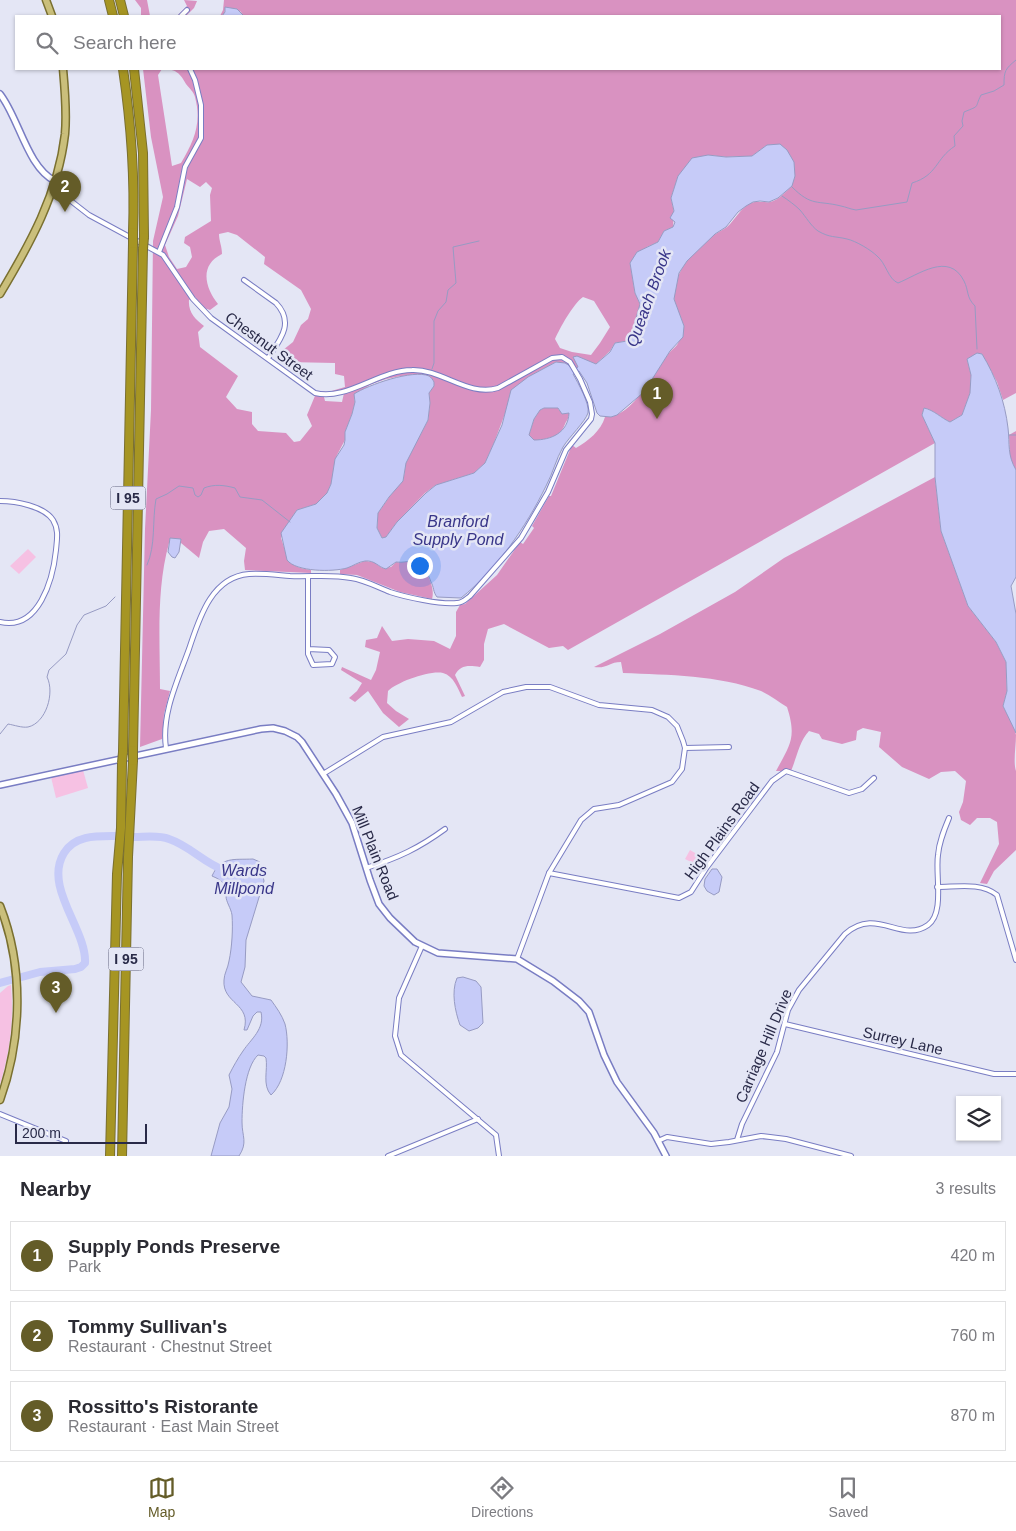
<!DOCTYPE html>
<meta charset="utf-8">
<style>
:root{--surface:#fff;--page:#f7f7f7;--text:#2b2b33;--muted:#7c7c81;--line:#e1e1e2;--accent:#645c28}
body{margin:0;font-family:Arial,sans-serif;background:var(--page);color:var(--text)}
.controls{position:absolute;right:15px;bottom:15px;display:grid;overflow:hidden;border-radius:0px;box-shadow:0 1px 4px #0004}
.controls button{width:45px;height:45px;display:grid;place-items:center;padding:0;border:0;border-bottom:1px solid var(--line);background:var(--surface);color:var(--text);font:25px sans-serif}
.scale{position:absolute;left:15px;bottom:12px;width:132px;box-sizing:border-box;padding-left:5px;border:2px solid #292a48;border-top:0;font-size:14px;line-height:18px;white-space:nowrap;color:#292a48;-webkit-text-stroke:4px #e4e6f5;paint-order:stroke}
.you{position:absolute;left:419px;top:565px;width:18px;height:18px;margin:-12px;border:4px solid #fff;border-radius:50%;background:#1a73e8;box-shadow:0 0 0 8px #1a73e833}
.badge{display:grid;place-items:center;width:32px;height:32px;border-radius:50%;background:var(--accent);color:#fff;font-size:16px;font-weight:700}
.pin{position:absolute;translate:-50% -41px;filter:drop-shadow(0 1px 2px #0008)}
.pin::after{content:'';position:absolute;top:26px;width:18px;height:15px;background:inherit;clip-path:polygon(0 0,100% 0,50% 100%)}
.list{margin:0;padding:0;list-style:none}
h2{display:flex;justify-content:space-between;align-items:center;height:65px;margin:0;padding:0 20px;font-size:21px}
h2 small{font-size:16px;font-weight:400;color:var(--muted)}
.list li{display:grid;grid-template-columns:32px 1fr auto;gap:15px;align-items:center;box-sizing:border-box;height:70px;margin:0 10px 10px;padding:0 10px;border:1px solid var(--line);border-radius:0px}
.list b{display:block;font-size:19px;white-space:nowrap}
.list p{margin:0;font-size:16px;white-space:nowrap;color:var(--muted)}
.list em{font-size:16px;font-style:normal;color:var(--muted)}
.icon{flex:none;width:28px;height:28px;fill:none;stroke:currentColor;stroke-width:2;stroke-linecap:round;stroke-linejoin:round}
.map{position:relative;flex:none;width:1016px;height:1156px;overflow:hidden}
.search{position:absolute;background:var(--surface);box-shadow:0 1px 4px #0004;left:15px;right:15px;top:15px;height:55px;display:flex;align-items:center;gap:12px;box-sizing:border-box;padding:0 18px;border-radius:0px;color:var(--muted);font-size:19px}
.sheet{height:305px;background:var(--surface)}
nav{display:flex;justify-content:space-around;align-items:center;box-sizing:border-box;height:70px;border-top:1px solid var(--line);background:var(--surface);font-size:14px;color:var(--muted)}
nav a{display:grid;justify-items:center;gap:2px}
nav .on{color:var(--accent)}
.map>svg:first-child{display:block}
.green{fill:#f6c1e3}
.forest{fill:#d992c1;fill-rule:evenodd}
.water{fill:#c6cbf8;stroke:#979bc3;fill-rule:evenodd}
.lines{fill:none;stroke-linecap:round;stroke-linejoin:round}
.stream{stroke:#979bc3;stroke-width:1}
.river{stroke:#c6cbf8;stroke-width:8}
.minor-casing{stroke:#797dc3;stroke-width:6}
.tertiary-casing{stroke:#797dc3;stroke-width:8}
.primary-casing{stroke:#7a7030;stroke-width:9}
.motorway-casing{stroke:#7a7030;stroke-width:10}
.minor{stroke:#fff;stroke-width:4}
.tertiary{stroke:#fff;stroke-width:5}
.primary{stroke:#cabf7b;stroke-width:6}
.motorway{stroke:#a69523;stroke-width:8}
.motorway-bridge-casing{stroke:#7a7030;stroke-width:10;stroke-linecap:butt}
.motorway-bridge{stroke:#a69523;stroke-width:8}
.labels{text-anchor:middle;stroke-width:5;stroke-linejoin:round;paint-order:stroke}
.shield{fill:#e4e6f5;stroke:#61627c;stroke-width:1}
.shield-label{font-size:14px;font-weight:bold;fill:#292a48}
.street-label{font-size:15px;fill:#292a48;stroke:#e4e6f5}
.water-label{font-size:16px;font-style:italic;fill:#393689;stroke:#e4e6f5}
</style>
<div class="map">
<svg width="1016" height="1156" viewBox="0 0 1016 1156">
<rect width="100%" height="100%" fill="#e4e6f5"/>
<g class="green">
<path d="M 28,549 L 36,557 L 19,574 L 10,566 Z"/>
<path d="M 83,770 L 88,788 L 56,798 L 51,777 Z"/>
<path d="M 690,850 L 707,860 L 703,868 L 685,859 Z"/>
<path d="M 11,985 C 14,1020 10,1052 0,1084 L 0,993 L 8,986 Z"/>
</g>
<g class="forest">
<path d="M 135,0 L 147,0 L 150,16 L 141,16 L 141,8 Z"/>
<path d="M 184,0 L 197,1 L 194,8 L 186,16 L 177,16 L 187,6 Z"/>
<path d="M 224,0 L 1016,0 L 1016,393 L 1003,400 L 997,382 L 982,354 L 967,359 L 971,375 L 970,393 L 962,415 L 950,422 C 941,418 934,410 924,408 L 922,415 L 935,443 L 568,650 L 563,646 L 549,648 L 504,624 L 488,629 L 484,644 L 484,660 L 480,667 C 468,665 460,665 455,675 L 465,696 L 462,697 C 458,689 454,676 443,673 C 430,670 397,682 388,691 L 387,703 L 396,711 L 409,719 L 399,727 L 383,713 L 368,691 L 355,702 L 349,698 L 357,691 L 362,683 L 341,670 L 342,667 L 371,680 L 376,670 L 380,652 L 365,647 L 366,640 L 377,638 L 382,626 L 392,641 L 408,639 L 434,641 L 450,649 L 456,636 L 456,612 L 460,605 L 465,604 L 497,575 L 520,542 L 523,544 L 534,528 L 532,526 L 549,496 L 551,496 L 572,445 L 576,448 C 588,441 601,431 605,417 C 633,418 654,372 669,353 C 671,350 675,348 677,345 C 680,340 682,332 684,326 C 680,318 674,307 674,297 C 674,270 694,251 714,235 C 718,232 723,230 727,227 C 736,219 740,208 751,203 C 758,200 764,203 770,202 C 779,200 785,192 792,186 L 767,145 L 752,156 L 726,157 L 708,155 L 678,176 L 671,198 L 674,212 L 673,227 L 664,231 L 658,242 L 647,247 L 630,263 L 635,293 L 640,304 L 633,329 L 626,341 L 615,343 L 610,351 L 596,364 L 588,361 L 572,371 L 556,362 L 528,377 L 506,411 L 494,443 L 485,463 L 474,473 L 436,485 L 425,493 L 397,522 L 386,537 L 382,538 L 377,528 L 378,513 L 404,476 L 405,463 L 428,420 L 430,403 L 429,393 L 431,390 L 429,376 C 410,373 388,377 370,385 C 364,388 359,394 354,397 L 355,402 L 352,414 L 345,432 L 345,440 L 337,455 L 331,484 L 327,493 L 316,504 L 297,510 L 281,538 C 288,558 287,567 311,570 L 311,573 L 245,570 L 244,561 L 246,548 L 224,529 L 209,531 L 203,542 L 199,558 L 181,543 L 181,539 L 169,543 C 156,590 160,641 160,689 L 170,691 L 164,714 L 162,739 L 140,747 L 145,529 L 151,410 L 153,241 L 163,197 L 151,137 L 143,69 L 1000,69 L 1000,16 L 244,16 L 240,11 L 225,10 L 224,14 L 220,16 L 223,10 ZM 162,69 C 176,69 180,73 186,84 C 189,88 194,92 195,97 C 202,123 194,141 181,163 L 172,166 L 158,75 ZM 187,179 L 200,187 L 206,182 L 212,188 L 210,195 L 211,221 L 185,237 L 184,243 L 190,247 L 192,257 L 186,267 L 177,269 L 169,257 L 165,245 L 178,216 ZM 228,232 L 237,235 L 265,257 L 264,264 L 301,290 L 311,309 L 308,319 L 301,325 L 293,342 L 283,350 L 279,359 L 287,362 L 335,363 L 335,374 L 344,376 L 345,387 L 328,392 L 317,391 L 307,415 L 312,426 L 300,441 L 294,442 L 286,433 L 258,431 L 252,424 L 252,412 L 237,409 L 226,397 L 238,376 L 200,347 L 198,332 L 204,326 C 195,319 188,312 189,300 L 195,297 L 204,308 L 210,310 L 218,304 C 205,288 199,265 222,254 C 222,246 219,241 219,234 ZM 583,297 L 594,301 L 610,327 L 600,343 L 591,355 L 572,352 L 560,348 L 555,339 C 560,328 573,304 583,297 ZM 344,393 L 342,402 L 325,401 L 324,397 L 330,397 Z"/>
<path d="M 544,408 L 558,408 L 559,410 L 569,413 C 569,418 567,420 565,424 C 560,438 547,440 534,440 L 529,435 L 534,419 L 540,410 Z"/>
<path d="M 1016,431 L 1016,470 L 1010,459 L 1009,435 Z"/>
<path d="M 935,477 L 941,531 L 968,606 L 996,642 L 1006,662 L 1007,691 L 1003,706 C 1007,715 1015,726 1016,735 C 1016,746 1013,762 1016,771 L 1016,850 L 994,871 L 987,884 L 980,883 L 999,844 L 997,822 L 990,818 L 977,818 L 970,825 L 961,820 L 959,812 L 963,802 L 966,781 L 955,771 L 941,772 L 929,779 L 902,767 L 879,747 L 881,732 L 863,728 L 857,731 L 856,740 L 842,744 L 822,739 L 819,734 L 809,731 C 799,742 797,757 791,771 L 776,771 C 790,745 797,738 787,707 C 779,702 770,695 761,691 C 718,675 669,675 623,673 L 621,662 C 609,662 607,669 594,667 L 660,634 L 735,592 L 784,558 Z"/>
<path d="M 365,561 L 375,562 L 382,568 L 391,567 L 396,562 C 403,563 411,559 417,562 C 426,567 436,589 432,599 L 400,592 L 357,575 L 340,574 L 340,570 Z"/>
</g>
<g class="water">
<path d="M 225,7 L 237,9 L 244,16 L 222,16 L 225,12 Z"/>
<path d="M 780,144 L 787,150 L 794,162 L 795,176 L 792,186 L 778,198 L 769,202 L 760,201 L 753,202 L 746,206 L 738,212 L 726,227 L 715,234 L 687,261 L 679,273 L 674,299 L 684,326 L 683,337 L 670,351 L 644,392 L 617,415 L 611,417 L 600,416 L 597,413 L 587,383 L 579,371 L 573,374 C 578,383 590,404 588,413 C 585,422 569,437 563,447 C 556,459 553,473 546,486 C 526,527 497,569 461,598 L 437,597 C 433,592 434,587 431,582 C 429,575 421,561 413,561 C 407,561 403,563 396,562 L 386,569 C 378,567 375,560 365,561 C 358,562 353,566 347,568 C 333,572 296,572 287,560 L 281,533 L 297,510 L 316,504 L 327,493 L 331,484 L 335,459 L 344,445 L 345,440 L 345,432 L 352,414 L 355,402 L 354,394 C 368,385 413,369 429,376 C 431,377 433,380 434,382 L 434,386 L 429,393 L 430,403 L 428,420 L 406,463 L 403,481 L 389,497 L 378,513 L 377,528 L 382,538 L 386,537 L 397,522 L 426,493 L 436,485 L 474,473 L 485,463 L 502,425 L 511,390 L 528,377 L 556,362 L 565,363 L 570,366 L 573,371 L 578,367 L 573,357 L 577,356 L 596,364 L 610,352 L 615,343 L 627,341 L 633,329 L 640,304 L 635,293 L 630,263 L 637,252 L 658,242 L 664,231 L 673,227 L 675,222 L 670,218 L 674,211 L 671,198 L 678,176 L 692,158 L 708,155 L 726,157 L 752,156 L 767,145 ZM 544,408 L 558,408 L 562,414 L 569,413 C 568,433 551,440 534,440 L 529,435 L 534,419 L 540,410 Z"/>
<path d="M 977,353 L 982,354 C 996,377 1005,402 1008,428 C 1010,445 1007,454 1016,470 L 1016,577 L 1011,586 L 1016,614 L 1016,733 L 1003,706 L 1007,691 L 1006,662 L 996,642 L 968,606 L 941,531 L 935,477 L 935,443 L 922,415 L 924,408 C 934,410 941,418 950,422 L 962,415 L 970,393 L 971,375 L 967,359 Z"/>
<path d="M 170,538 L 181,539 L 179,552 L 175,558 L 172,557 L 168,552 Z"/>
<path d="M 253,859 L 260,862 L 264,881 L 246,940 L 245,967 L 241,982 L 252,996 L 271,1000 C 276,1007 282,1015 285,1024 C 290,1043 287,1081 271,1095 C 262,1085 268,1070 266,1058 L 264,1056 L 258,1055 C 245,1067 242,1104 242,1122 C 242,1137 248,1142 239,1156 L 211,1156 L 220,1123 L 229,1107 L 232,1089 L 229,1075 C 233,1067 238,1058 243,1051 C 251,1039 265,1029 261,1012 L 257,1012 L 253,1016 L 247,1030 L 244,1030 C 252,1003 222,1004 224,980 C 224,974 228,968 229,961 C 232,947 233,929 232,915 C 231,908 226,902 226,896 C 225,884 224,881 212,876 C 221,856 234,860 253,859 Z"/>
<path d="M 712,869 L 717,869 L 722,877 L 719,892 L 714,895 L 707,891 L 704,886 L 705,879 Z"/>
<path d="M 463,977 L 476,981 L 481,987 L 483,1023 L 478,1028 L 469,1031 L 460,1025 C 455,1011 451,992 457,978 Z"/>
</g>
<g class="lines">
<g class="stream">
<path d="M 792,187 C 812,207 817,200 841,206 C 846,207 850,209 856,210 L 907,202 L 912,183 C 938,175 935,159 955,146 L 954,136 L 963,126 L 962,121 L 964,112 C 981,105 974,109 981,95 L 994,91 L 1004,85 C 1004,71 1005,69 1016,60"/>
<path d="M 782,196 C 788,200 795,205 800,210 C 806,217 811,226 818,231 C 830,238 835,236 847,239 C 856,241 871,250 877,256 C 886,263 888,279 898,283 C 918,275 949,251 964,281 C 969,291 966,297 975,306 L 977,349"/>
<path d="M 432,369 L 434,363 L 434,321 L 438,311 L 446,302 L 448,290 L 456,283 L 453,247 L 479,241"/>
<path d="M 1009,435 L 1016,435"/>
<path d="M 147,565 C 156,545 152,521 156,499 L 167,494 L 179,486 L 193,488 L 195,495 L 198,497 L 201,495 L 204,488 C 214,484 224,485 235,488 L 240,497 L 262,500 L 290,522"/>
<path d="M 0,734 L 8,724 C 14,725 22,728 28,727 C 46,723 55,693 47,677 L 49,670 L 66,654 L 77,625 L 84,615 L 106,606 L 115,597"/>
</g>
<g class="river">
<path d="M 134,837 C 145,837 159,835 169,839 C 190,846 204,863 224,870"/>
<path d="M 0,983 L 40,972 L 75,969 L 81,967 L 85,963 C 87,930 43,887 64,853 C 75,835 96,836 116,836"/>
</g>
<defs>
<g id="minor">
<path d="M 181,16 L 187,10"/>
<path d="M 53,190 L 62,194 L 89,215 L 163,255 L 193,299 L 211,318 L 315,393 C 347,401 379,370 412,370 C 442,369 468,397 498,388 L 552,358 L 562,357 L 570,362 L 580,379 L 590,402 L 592,414 L 591,419 L 566,450 L 548,492 L 521,538 L 470,596 C 466,599 463,603 457,603 C 441,605 405,597 390,592 C 377,587 365,580 351,578 C 331,574 310,577 290,576 C 277,575 262,573 249,574 C 211,577 199,619 189,649 C 178,680 161,714 166,748"/>
<path d="M 159,252 L 177,207 L 185,167 L 201,138 L 201,105 L 195,80 L 190,69"/>
<path d="M 244,280 L 276,303 C 295,323 280,340 268,358"/>
<path d="M 0,501 C 15,501 44,506 53,520 C 59,530 57,539 56,550 C 53,579 39,631 0,622"/>
<path d="M 308,577 L 308,654 L 313,665 L 332,664 L 335,657 L 329,650 L 308,649"/>
<path d="M 685,748 L 729,747"/>
<path d="M 323,774 L 383,737 L 451,722 L 503,692 L 526,687 L 550,687 L 599,705 L 652,710 L 668,717 L 677,726 L 683,741 L 685,748 L 682,769 L 672,782 L 619,805 L 594,809 L 581,820 L 549,873 L 517,959"/>
<path d="M 366,868 C 398,858 419,848 445,829"/>
<path d="M 549,873 L 679,898 L 691,892 L 707,867 L 772,781 L 786,771 L 849,793 L 862,789 L 874,778"/>
<path d="M 937,887 C 957,887 981,882 997,895 L 1016,960"/>
<path d="M 422,946 L 399,998 L 395,1036 L 401,1055 L 496,1135 L 499,1156"/>
<path d="M 785,1024 L 994,1074 L 1016,1074"/>
<path d="M 0,1114 L 66,1141"/>
<path d="M 737,1140 L 742,1124 L 777,1052 L 788,1010 L 799,990 L 845,934 C 877,906 901,944 928,925 C 945,913 935,874 938,855 C 939,842 944,830 949,818"/>
<path d="M 658,1141 L 667,1137 L 711,1144 L 729,1142 L 761,1136 L 770,1137 L 786,1139 L 851,1156"/>
<path d="M 388,1156 L 478,1119"/>
</g>
<g id="tertiary">
<path d="M 0,94 C 19,118 27,167 55,181"/>
<path d="M 0,785 L 261,729 L 273,728 L 285,731 L 297,737 L 302,742 L 336,794 L 352,823 L 370,880 L 379,904 L 390,918 L 415,942 L 438,953 L 517,959 L 553,981 L 579,1001 L 589,1012 L 604,1055 L 617,1082 L 654,1133 L 666,1156"/>
</g>
<g id="primary">
<path d="M 46,0 L 52,16"/>
<path d="M 0,294 C 30,244 58,194 65,134 C 67,112 65,91 63,69"/>
<path d="M 0,906 C 24,967 22,1039 0,1100"/>
</g>
<g id="motorway">
<path d="M 109,0 L 113,16"/>
<path d="M 120,0 L 124,16"/>
<path d="M 123,69 C 131,123 135,177 133,232"/>
<path d="M 134,69 L 143,153 L 144,237"/>
<path d="M 133,750 L 143,249"/>
<path d="M 123,752 L 133,244"/>
<path d="M 110,1156 L 117,874 L 121,828 L 122,763"/>
<path d="M 122,1156 L 128,857 L 133,761"/>
</g>
</defs>
<use href="#minor" class="minor-casing"/>
<use href="#tertiary" class="tertiary-casing"/>
<use href="#primary" class="primary-casing"/>
<use href="#motorway" class="motorway-casing"/>
<use href="#minor" class="minor"/>
<use href="#tertiary" class="tertiary"/>
<use href="#primary" class="primary"/>
<use href="#motorway" class="motorway"/>
<defs>
<g id="motorway-bridge">
<path d="M 133,244 L 133,232"/>
<path d="M 143,249 L 144,237"/>
<path d="M 133,761 L 133,750"/>
<path d="M 122,763 L 123,752"/>
</g>
</defs>
<use href="#motorway-bridge" class="motorway-bridge-casing"/>
<use href="#motorway-bridge" class="motorway-bridge"/>
</g>
<g class="labels">
<g class="shield">
<rect x="110.5" y="486.5" width="35" height="23" rx="4"/>
<rect x="108.5" y="947.5" width="35" height="23" rx="4"/>
</g>
<g class="shield-label">
<text x="128" y="503">I 95</text>
<text x="126" y="964">I 95</text>
</g>
<g class="street-label">
<text transform="translate(269 346) rotate(36)" y="5">Chestnut Street</text>
<text transform="translate(722 831) rotate(-54)" y="5">High Plains Road</text>
<text transform="translate(375 853) rotate(68)" y="5">Mill Plain Road</text>
<text transform="translate(903 1041) rotate(13)" y="5">Surrey Lane</text>
<text transform="translate(764 1046) rotate(-67)" y="5">Carriage Hill Drive</text>
</g>
<g class="water-label">
<text transform="translate(648 298) rotate(-70)" y="6">Queach Brook</text>
<text x="458" y="527">Branford<tspan x="458" dy="18">Supply Pond</tspan></text>
<text x="244" y="876">Wards<tspan x="244" dy="18">Millpond</tspan></text>
</g>
</g>
</svg>
<div class="controls">
<button><svg class="icon" aria-label="layers" viewBox="0 0 24 24"><path d="M12 4l9 5-9 5-9-5zM3 14l9 5 9-5"/></svg></button>
</div>
<div class="scale">200 m</div>
<div class="you"></div>
<div class="pin badge" style="left:657px;top:419px">1</div>
<div class="pin badge" style="left:65px;top:212px">2</div>
<div class="pin badge" style="left:56px;top:1013px">3</div>
<div class="search"><svg class="icon" aria-label="search" viewBox="0 0 24 24"><circle cx="10" cy="10" r="6"/><path d="M15 15l6 6"/></svg>Search here</div>
</div>
<section class="sheet">
<h2>Nearby<small>3 results</small></h2>
<ul class="list">
<li><span class="badge">1</span><div><b>Supply Ponds Preserve</b><p>Park</p></div><em>420 m</em></li>
<li><span class="badge">2</span><div><b>Tommy Sullivan's</b><p>Restaurant · Chestnut Street</p></div><em>760 m</em></li>
<li><span class="badge">3</span><div><b>Rossitto's Ristorante</b><p>Restaurant · East Main Street</p></div><em>870 m</em></li>
</ul>
</section>
<nav>
<a class="on"><svg class="icon" aria-label="map" viewBox="0 0 24 24"><path d="M3 6l6-2 6 2 6-2v14l-6 2-6-2-6 2zM9 4v14M15 6v14"/></svg>Map</a>
<a><svg class="icon" aria-label="directions" viewBox="0 0 24 24"><path d="M12 3l9 9-9 9-9-9zM9 14v-3h6M13 9l2 2-2 2"/></svg>Directions</a>
<a><svg class="icon" aria-label="saved" viewBox="0 0 24 24"><path d="M7 4h10v16l-5-4-5 4z"/></svg>Saved</a>
</nav>
